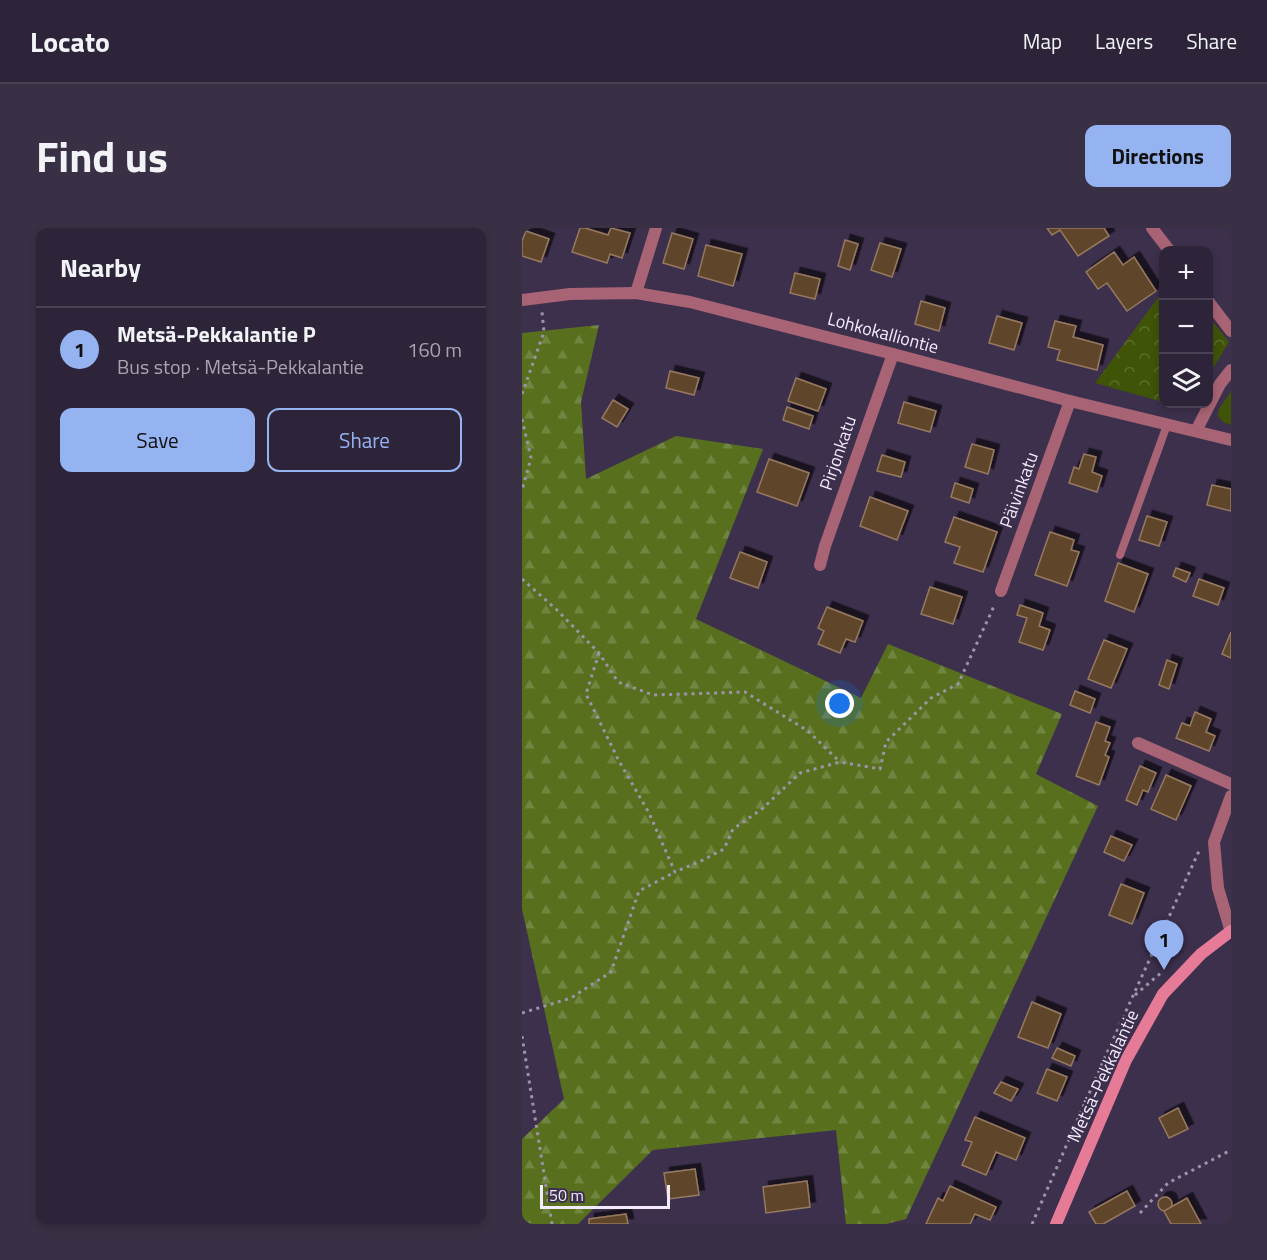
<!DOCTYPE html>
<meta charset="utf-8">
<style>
:root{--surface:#2e243a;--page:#3a3045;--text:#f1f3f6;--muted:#a7a4af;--line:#494154;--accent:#95b2f1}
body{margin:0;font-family:"Titillium Web",sans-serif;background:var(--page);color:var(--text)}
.controls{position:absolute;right:18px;top:18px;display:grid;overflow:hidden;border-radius:12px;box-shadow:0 3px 9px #0003}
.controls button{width:54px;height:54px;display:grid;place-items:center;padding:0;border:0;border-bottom:2px solid var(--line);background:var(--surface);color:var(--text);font:30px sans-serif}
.scale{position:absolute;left:18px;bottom:15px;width:130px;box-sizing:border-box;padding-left:6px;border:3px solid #f2ebfd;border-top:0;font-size:16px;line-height:21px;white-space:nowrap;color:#f2ebfd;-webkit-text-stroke:4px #3d304d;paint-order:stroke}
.you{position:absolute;left:318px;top:476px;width:21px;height:21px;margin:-15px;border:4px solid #fff;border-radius:50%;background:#1a73e8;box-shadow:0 0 0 9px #1a73e833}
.badge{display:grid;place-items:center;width:39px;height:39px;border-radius:50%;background:var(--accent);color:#111;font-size:20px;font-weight:700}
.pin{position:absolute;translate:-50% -50px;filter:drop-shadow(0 2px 3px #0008)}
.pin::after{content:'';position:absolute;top:32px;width:21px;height:18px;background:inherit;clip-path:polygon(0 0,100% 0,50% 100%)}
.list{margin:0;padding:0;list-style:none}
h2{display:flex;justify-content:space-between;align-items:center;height:78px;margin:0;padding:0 24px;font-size:26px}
h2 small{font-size:20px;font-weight:400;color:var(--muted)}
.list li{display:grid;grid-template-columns:39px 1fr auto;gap:18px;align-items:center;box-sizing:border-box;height:84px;padding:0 24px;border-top:2px solid var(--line)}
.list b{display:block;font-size:22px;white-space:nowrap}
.list p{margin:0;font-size:20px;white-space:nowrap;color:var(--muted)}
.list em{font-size:20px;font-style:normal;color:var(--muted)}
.actions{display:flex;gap:12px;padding:18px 24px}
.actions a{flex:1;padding:14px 0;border:2px solid var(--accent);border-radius:12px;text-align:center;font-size:21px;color:var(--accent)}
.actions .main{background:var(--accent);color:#111}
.icon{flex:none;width:33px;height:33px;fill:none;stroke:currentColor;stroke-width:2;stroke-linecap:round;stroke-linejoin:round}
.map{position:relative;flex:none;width:709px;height:996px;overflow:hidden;border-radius:12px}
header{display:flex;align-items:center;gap:36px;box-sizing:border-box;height:84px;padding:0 30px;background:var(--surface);border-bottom:2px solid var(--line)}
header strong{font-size:28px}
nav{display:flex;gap:33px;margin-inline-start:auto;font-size:21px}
.intro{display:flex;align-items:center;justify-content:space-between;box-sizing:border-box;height:144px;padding:0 36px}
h1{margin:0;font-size:42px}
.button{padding:15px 27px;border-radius:12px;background:var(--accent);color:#111;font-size:21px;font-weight:700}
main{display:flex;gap:36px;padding:0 36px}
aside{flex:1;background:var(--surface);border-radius:12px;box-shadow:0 3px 9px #0003}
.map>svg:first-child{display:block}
.green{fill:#405408}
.forest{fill:url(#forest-firs)}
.park{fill:url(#park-crowns)}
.building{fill:#5e442b;stroke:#96795f;stroke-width:1.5;filter:url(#shadow)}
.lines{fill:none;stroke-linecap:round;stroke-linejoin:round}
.path{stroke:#9d93aa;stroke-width:3;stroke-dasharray:3 4.5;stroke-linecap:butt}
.lane{stroke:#a86475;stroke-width:8}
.street{stroke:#a86475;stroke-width:12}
.secondary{stroke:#e67b97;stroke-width:12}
.labels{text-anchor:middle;stroke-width:4.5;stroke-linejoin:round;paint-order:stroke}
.street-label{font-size:18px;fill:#f2ebfd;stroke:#3d304d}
</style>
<header>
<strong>Locato</strong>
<nav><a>Map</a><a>Layers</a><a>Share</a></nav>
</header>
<div class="intro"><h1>Find us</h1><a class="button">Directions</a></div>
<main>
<aside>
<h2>Nearby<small></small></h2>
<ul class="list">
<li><span class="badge">1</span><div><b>Metsä-Pekkalantie P</b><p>Bus stop · Metsä-Pekkalantie</p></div><em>160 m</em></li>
</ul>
<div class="actions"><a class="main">Save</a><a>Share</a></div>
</aside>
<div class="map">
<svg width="709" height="996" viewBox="0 0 709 996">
<defs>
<pattern id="forest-firs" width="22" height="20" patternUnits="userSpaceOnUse" patternTransform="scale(1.5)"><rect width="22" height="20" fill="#58701e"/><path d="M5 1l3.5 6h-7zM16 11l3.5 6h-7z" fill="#708540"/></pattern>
<pattern id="park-crowns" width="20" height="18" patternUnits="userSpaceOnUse" patternTransform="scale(1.5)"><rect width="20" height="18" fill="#405408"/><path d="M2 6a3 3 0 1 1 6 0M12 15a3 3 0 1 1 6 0" fill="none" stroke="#5c6d2d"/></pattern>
<filter id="shadow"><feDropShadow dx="5.5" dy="-5.5" stdDeviation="0" flood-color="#0009"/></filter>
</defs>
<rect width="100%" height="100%" fill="#3d304d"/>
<path class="green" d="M 709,163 L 709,197 L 701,194 L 696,188 L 697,181 Z"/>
<path class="forest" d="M 77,97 L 59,174 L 64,251 L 154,208 L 241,221 L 174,391 L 339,470 L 366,416 L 540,486 L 514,546 L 576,578 L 384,991 L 364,996 L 324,996 L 314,902 L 131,922 L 56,996 L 0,996 L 0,911 L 42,871 L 0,681 L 0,105 Z"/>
<g class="park">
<path d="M 641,63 L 641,174 L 573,155 Z"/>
<path d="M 687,89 L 707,114 L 687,147 Z"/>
</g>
<g class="building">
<path d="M 58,0 L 63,0 L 86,7 L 89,0 L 108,5 L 100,30 L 88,26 L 85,35 L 50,24 Z"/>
<path d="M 525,0 L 582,0 L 587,8 L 556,28 L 538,2 L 530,7 Z"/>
<path d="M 4,3 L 27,11 L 19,34 L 0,28 L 0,13 Z"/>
<path d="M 150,5 L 171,11 L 162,41 L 141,35 Z"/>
<path d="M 323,12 L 336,16 L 328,42 L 316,38 Z"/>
<path d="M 358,15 L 379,21 L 370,49 L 349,42 Z"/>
<path d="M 184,17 L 220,26 L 211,58 L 176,48 Z"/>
<path d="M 592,24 L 601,37 L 612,29 L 634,63 L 605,83 L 585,55 L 576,61 L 564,44 Z"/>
<path d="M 273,45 L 298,51 L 293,71 L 268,65 Z"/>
<path d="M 399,73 L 423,80 L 417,103 L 393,96 Z"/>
<path d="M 475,88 L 500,95 L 492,122 L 467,115 Z"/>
<path d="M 533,93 L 554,98 L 551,109 L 581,117 L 575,142 L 535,132 L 538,122 L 526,119 Z"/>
<path d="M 148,143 L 177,150 L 172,167 L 144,160 Z"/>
<path d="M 274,150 L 304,161 L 296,183 L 266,173 Z"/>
<path d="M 91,172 L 106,181 L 95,199 L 80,190 Z"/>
<path d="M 382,174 L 414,183 L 408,204 L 376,195 Z"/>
<path d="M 265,179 L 291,188 L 287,201 L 261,192 Z"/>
<path d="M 450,216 L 472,222 L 466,246 L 443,239 Z"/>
<path d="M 562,226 L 574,229 L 570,244 L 580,248 L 575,264 L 547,255 L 552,239 L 557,241 Z"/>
<path d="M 360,227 L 383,234 L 379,249 L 355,243 Z"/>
<path d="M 247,231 L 287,245 L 275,278 L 235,264 Z"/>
<path d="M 433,255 L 451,261 L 447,275 L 429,269 Z"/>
<path d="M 690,257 L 709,261 L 709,283 L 685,277 Z"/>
<path d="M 348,269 L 386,283 L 375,312 L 338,298 Z"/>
<path d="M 625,288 L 645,294 L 637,318 L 617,312 Z"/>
<path d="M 432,289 L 475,304 L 461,344 L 432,335 L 438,319 L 423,314 Z"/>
<path d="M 528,304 L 552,312 L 549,322 L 557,324 L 545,358 L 513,347 Z"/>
<path d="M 218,324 L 245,334 L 236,360 L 208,350 Z"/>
<path d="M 596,335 L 626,346 L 612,384 L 583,373 Z"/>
<path d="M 654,340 L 668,345 L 664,354 L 651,348 Z"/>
<path d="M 677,351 L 702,360 L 696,377 L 671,368 Z"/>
<path d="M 408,359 L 440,369 L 431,396 L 399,386 Z"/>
<path d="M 498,377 L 521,385 L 517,398 L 528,402 L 521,422 L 497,414 L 505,390 L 495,387 Z"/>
<path d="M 305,379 L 341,393 L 333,414 L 324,411 L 318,425 L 296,416 L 302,403 L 296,400 Z"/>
<path d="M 709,404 L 709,430 L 700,426 Z"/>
<path d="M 582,412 L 605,421 L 589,460 L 566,451 Z"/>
<path d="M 645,432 L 655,436 L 647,461 L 637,457 Z"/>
<path d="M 553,463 L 573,471 L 568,485 L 548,477 Z"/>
<path d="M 673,484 L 689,491 L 684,504 L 693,508 L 687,523 L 654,510 L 660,495 L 668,498 Z"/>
<path d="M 574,494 L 588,499 L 583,513 L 588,515 L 583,527 L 587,529 L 577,557 L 554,548 Z"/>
<path d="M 618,538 L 634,545 L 626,564 L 621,562 L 615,577 L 604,572 Z"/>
<path d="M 644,547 L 669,558 L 654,592 L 629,581 Z"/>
<path d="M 589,608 L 610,617 L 602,633 L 582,624 Z"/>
<path d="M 599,656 L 622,665 L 610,696 L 587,687 Z"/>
<path d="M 510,774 L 539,786 L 526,820 L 496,809 Z"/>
<path d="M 535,820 L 553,828 L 549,838 L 530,830 Z"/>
<path d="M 525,841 L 545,849 L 535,873 L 515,865 Z"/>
<path d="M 479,854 L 496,861 L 489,873 L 472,865 Z"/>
<path d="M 656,880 L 666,901 L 647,910 L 637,890 Z"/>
<path d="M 453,889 L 503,910 L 494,932 L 474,924 L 464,947 L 440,937 L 450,914 L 443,912 Z"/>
<path d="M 173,941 L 177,967 L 146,971 L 142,945 Z"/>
<path d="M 285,953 L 288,979 L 244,985 L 241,959 Z"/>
<path d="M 428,958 L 474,979 L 468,992 L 453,986 L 448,996 L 404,996 L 416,970 L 421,973 Z"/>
<path d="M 605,963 L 613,978 L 581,996 L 574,996 L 567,984 Z"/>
<circle cx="643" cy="976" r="7"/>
<path d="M 665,970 L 679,996 L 649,996 L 642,983 Z"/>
<path d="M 104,986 L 106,996 L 67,996 L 67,991 Z"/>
</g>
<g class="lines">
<g class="path">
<path d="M 0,166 L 22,104 L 20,84"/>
<path d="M 0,191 L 9,230 L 0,262"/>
<path d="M 0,351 L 35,382 L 77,425 L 96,454 L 131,467 L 223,464 L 286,503 L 318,534"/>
<path d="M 77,425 L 64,466 L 97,533 L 127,585 L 153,644 L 181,632 L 202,621 L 211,601 L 240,581 L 278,545 L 318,534 L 358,541 L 364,514 L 409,470 L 436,456 L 473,376"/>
<path d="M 613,767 L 640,744"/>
<path d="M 0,785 L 49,770 L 89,744 L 117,663 L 153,644"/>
<path d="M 0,808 L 30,996"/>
<path d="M 618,985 L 646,955 L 709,922"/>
<path d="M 510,996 L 584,827 L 677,623"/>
</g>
<path class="lane" d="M 598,327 L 645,197"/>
<g class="street">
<path d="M 630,0 L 647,22"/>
<path d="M 114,65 L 134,0"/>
<path d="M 0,72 L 48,66 L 114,65 L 168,74 L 371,126 L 548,173 L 709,212"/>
<path d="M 686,73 L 709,103"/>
<path d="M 674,203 L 698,156 L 709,142"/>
<path d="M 298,337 L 303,318 L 371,126"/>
<path d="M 479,363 L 548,173"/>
<path d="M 616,515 L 709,556"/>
<path d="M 709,704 L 696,660 L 692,614 L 709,568"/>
</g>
<path class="secondary" d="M 534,996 L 604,832 L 641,766 L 679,726 L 709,703"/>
</g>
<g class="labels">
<g class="street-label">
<text transform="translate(361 105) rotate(15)" y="6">Lohkokalliontie</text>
<text transform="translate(316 225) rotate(-71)" y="6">Pirjonkatu</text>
<text transform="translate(497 262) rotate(-70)" y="6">Päivinkatu</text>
<text transform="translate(581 848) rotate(-65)" y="6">Metsä-Pekkalantie</text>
</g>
</g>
</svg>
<div class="controls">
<button>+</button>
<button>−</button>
<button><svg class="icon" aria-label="layers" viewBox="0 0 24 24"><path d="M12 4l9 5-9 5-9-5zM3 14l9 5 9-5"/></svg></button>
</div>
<div class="scale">50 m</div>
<div class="you"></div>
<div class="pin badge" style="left:642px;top:742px">1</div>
</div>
</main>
